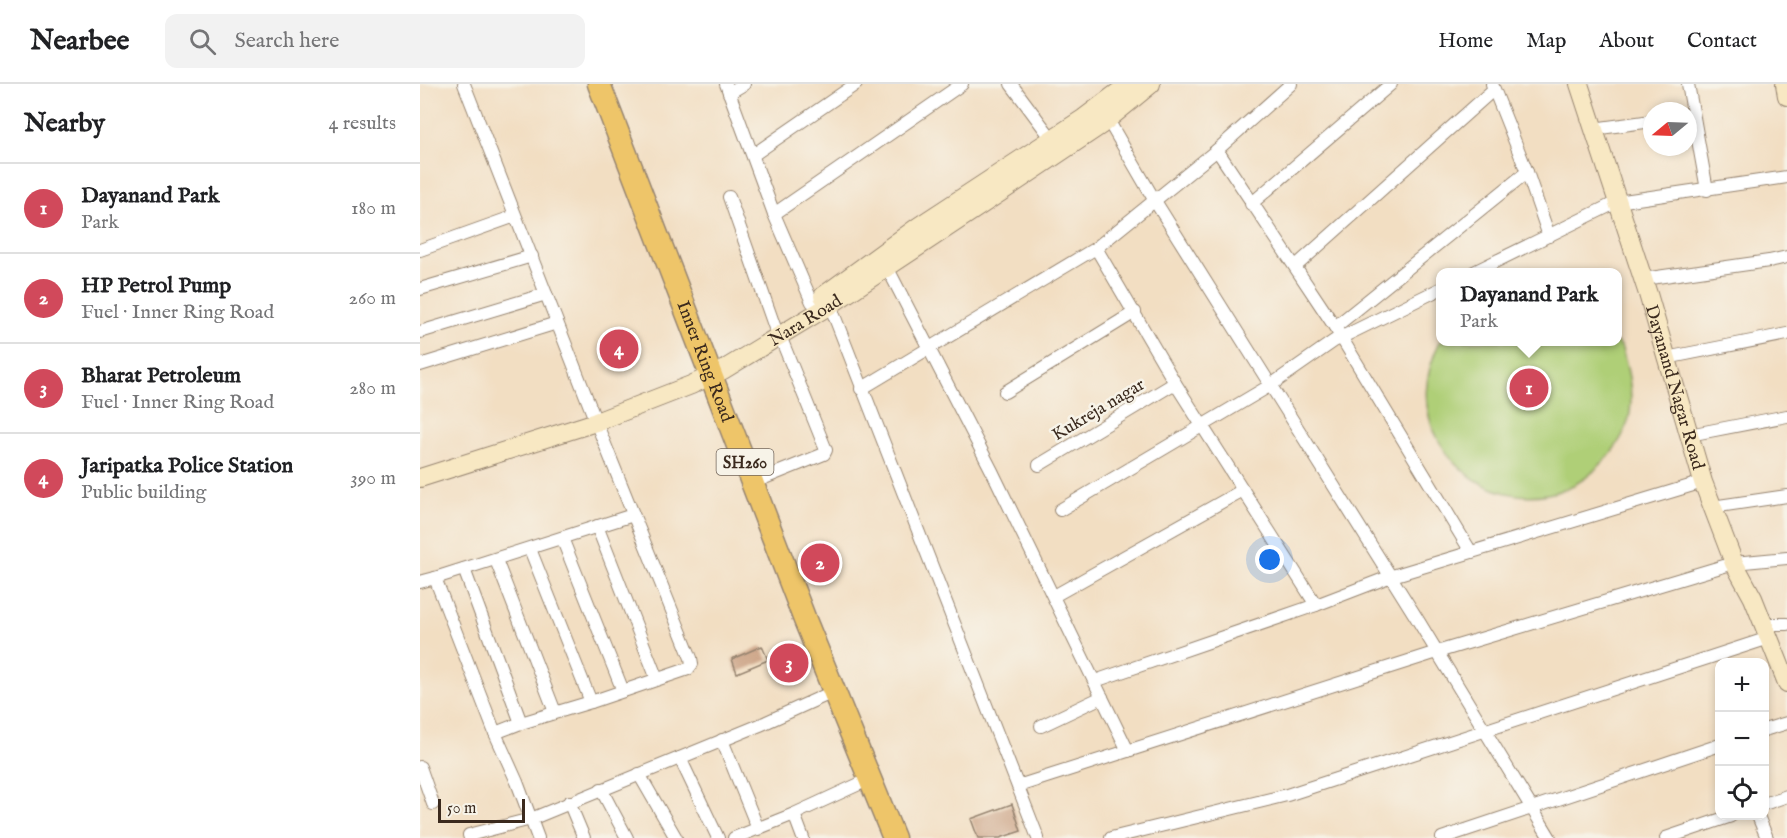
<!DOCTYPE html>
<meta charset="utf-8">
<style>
:root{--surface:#fff;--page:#f2f2f2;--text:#202124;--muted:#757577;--line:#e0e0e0;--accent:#d1495b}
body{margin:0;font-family:"IM FELL English",serif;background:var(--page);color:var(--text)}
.controls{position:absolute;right:18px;bottom:18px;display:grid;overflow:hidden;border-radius:12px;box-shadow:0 3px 9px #0003}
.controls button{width:54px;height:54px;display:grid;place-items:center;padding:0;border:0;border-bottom:2px solid var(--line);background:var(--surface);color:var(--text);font:30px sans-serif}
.compass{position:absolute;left:1223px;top:18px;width:54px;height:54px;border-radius:50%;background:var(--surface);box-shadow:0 3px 9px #0003;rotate:251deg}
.scale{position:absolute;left:18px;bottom:15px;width:87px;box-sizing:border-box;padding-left:6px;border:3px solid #3b2a1e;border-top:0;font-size:16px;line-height:21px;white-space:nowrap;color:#3b2a1e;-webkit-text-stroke:4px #f7f3e8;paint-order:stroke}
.you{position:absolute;left:850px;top:476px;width:21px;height:21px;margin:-15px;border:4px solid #fff;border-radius:50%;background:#1a73e8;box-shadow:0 0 0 9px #1a73e833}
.badge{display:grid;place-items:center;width:39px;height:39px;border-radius:50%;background:var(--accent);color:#fff;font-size:20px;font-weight:700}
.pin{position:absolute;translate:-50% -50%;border:3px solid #fff;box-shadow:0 2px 6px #0006}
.popup{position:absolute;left:1016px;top:184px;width:186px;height:78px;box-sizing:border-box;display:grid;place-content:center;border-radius:12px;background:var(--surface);filter:drop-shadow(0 2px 4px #0005);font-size:20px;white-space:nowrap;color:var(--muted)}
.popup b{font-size:22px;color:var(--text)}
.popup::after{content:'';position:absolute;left:50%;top:100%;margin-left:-12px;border:12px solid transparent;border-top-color:var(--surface)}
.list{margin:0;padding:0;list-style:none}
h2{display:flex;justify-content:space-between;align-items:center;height:78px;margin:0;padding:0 24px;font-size:26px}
h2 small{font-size:20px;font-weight:400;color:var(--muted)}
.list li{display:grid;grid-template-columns:39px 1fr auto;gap:18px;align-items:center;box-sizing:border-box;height:90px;padding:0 24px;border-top:2px solid var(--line)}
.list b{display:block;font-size:22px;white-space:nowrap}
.list p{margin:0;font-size:20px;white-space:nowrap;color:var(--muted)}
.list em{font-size:20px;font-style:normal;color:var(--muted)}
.icon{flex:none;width:33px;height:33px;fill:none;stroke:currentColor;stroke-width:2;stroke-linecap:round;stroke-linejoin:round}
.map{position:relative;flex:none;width:1367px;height:754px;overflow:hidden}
header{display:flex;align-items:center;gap:36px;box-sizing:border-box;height:84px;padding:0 30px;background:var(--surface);border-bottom:2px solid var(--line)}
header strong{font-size:28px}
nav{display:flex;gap:33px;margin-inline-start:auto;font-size:21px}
.search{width:420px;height:54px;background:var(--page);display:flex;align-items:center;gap:15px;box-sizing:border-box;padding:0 21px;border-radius:12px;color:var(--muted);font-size:22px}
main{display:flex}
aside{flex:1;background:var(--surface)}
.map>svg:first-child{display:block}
.green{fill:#afcf77;stroke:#757c4a;stroke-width:1.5}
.building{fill:#cba183}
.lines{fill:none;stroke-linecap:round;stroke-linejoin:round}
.street-casing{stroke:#968470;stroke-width:14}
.secondary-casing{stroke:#968470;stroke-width:20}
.highway-casing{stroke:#968470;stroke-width:25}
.street{stroke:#fff;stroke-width:12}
.secondary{stroke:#f8e8c3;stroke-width:18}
.highway{stroke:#eec569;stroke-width:22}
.labels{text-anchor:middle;stroke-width:5;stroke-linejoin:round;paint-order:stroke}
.shield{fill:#f7f3e8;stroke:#73665b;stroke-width:1.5}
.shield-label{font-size:16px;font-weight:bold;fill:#3b2a1e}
.street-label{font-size:18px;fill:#3b2a1e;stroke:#f7f3e8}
</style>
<header>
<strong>Nearbee</strong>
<div class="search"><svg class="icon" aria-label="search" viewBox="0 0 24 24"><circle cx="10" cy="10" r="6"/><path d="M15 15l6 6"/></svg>Search here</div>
<nav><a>Home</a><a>Map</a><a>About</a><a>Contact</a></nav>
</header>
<main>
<aside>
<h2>Nearby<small>4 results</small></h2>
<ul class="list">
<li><span class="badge">1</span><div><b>Dayanand Park</b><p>Park</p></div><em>180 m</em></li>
<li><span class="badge">2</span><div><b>HP Petrol Pump</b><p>Fuel · Inner Ring Road</p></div><em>260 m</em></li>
<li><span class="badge">3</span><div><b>Bharat Petroleum</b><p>Fuel · Inner Ring Road</p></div><em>280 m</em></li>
<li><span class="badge">4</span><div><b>Jaripatka Police Station</b><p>Public building</p></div><em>390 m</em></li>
</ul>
</aside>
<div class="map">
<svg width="1367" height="754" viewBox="0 0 1367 754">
<rect width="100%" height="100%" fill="#f7f3e8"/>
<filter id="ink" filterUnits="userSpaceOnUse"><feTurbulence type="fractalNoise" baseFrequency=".0167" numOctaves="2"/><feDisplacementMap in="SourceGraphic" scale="12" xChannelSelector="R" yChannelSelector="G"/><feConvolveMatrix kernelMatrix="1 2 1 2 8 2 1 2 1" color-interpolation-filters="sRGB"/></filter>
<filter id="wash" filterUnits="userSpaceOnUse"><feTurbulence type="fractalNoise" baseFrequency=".008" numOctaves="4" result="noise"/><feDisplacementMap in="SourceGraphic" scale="24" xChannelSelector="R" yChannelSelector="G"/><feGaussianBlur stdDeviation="1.35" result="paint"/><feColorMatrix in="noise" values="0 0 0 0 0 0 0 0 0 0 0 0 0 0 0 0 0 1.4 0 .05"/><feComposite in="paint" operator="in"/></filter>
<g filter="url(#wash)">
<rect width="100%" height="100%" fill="#f2dec2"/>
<path class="green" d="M 1020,257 L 1197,258 L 1201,262 C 1208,285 1213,305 1210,329 C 1207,347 1196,364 1184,377 C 1136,432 1054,419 1019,357 C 1000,323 1004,291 1020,257 Z"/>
<g id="blocks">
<g class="building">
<path d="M 342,562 L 348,576 L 317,589 L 312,575 Z"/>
<path d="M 592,720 L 601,747 L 580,754 L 558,754 L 551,735 Z"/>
</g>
</g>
</g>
<g filter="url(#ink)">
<use href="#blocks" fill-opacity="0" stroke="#968470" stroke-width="1.5"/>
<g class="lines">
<defs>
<g id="street">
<path d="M 44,0 L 176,338 L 271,574 L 272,580 L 268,585 L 171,618 L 101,639 L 75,649 L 15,494 L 213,431"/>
<path d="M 306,0 L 354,130 L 392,218"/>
<path d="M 591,0 L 632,55"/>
<path d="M 871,0 L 797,66 L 676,164 L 755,299 L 896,521 L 969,493 L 1283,398"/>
<path d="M 1072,0 L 1107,88 L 1129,152"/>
<path d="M 1268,0 L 1287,106"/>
<path d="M 309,9 L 324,0"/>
<path d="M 688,36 L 735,117 L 996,533 L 1130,754"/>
<path d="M 1173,45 L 1232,37"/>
<path d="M 797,66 L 915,243 L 1051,468"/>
<path d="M 333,71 L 436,0"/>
<path d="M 309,113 L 355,244"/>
<path d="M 831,120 L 971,0"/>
<path d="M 354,130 L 542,0"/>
<path d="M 0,166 L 95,132"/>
<path d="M 876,182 L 1073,6"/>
<path d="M 467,183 L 573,389 L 708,667"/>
<path d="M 1054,188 L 1197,118 L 1367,93"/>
<path d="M 1223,195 L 1349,177 L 1367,173"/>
<path d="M 0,205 L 112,172"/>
<path d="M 410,221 L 618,754"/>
<path d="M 915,243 L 1107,88"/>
<path d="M 0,248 L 126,210"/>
<path d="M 1246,274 L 1367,250"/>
<path d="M 0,281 L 137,239"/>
<path d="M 441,305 L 676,164"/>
<path d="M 585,308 L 715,228"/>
<path d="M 1269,351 L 1367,332"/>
<path d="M 619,381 L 755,299"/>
<path d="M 342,395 L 404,370 L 406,366 L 360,252"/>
<path d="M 1292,423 L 1367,412"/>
<path d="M 640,426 L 851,301 L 914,257 L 1020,205"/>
<path d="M 177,442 L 237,595"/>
<path d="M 142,454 L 203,607"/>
<path d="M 110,465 L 171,618"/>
<path d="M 76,476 L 135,628"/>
<path d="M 44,485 L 101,639"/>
<path d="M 0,498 L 15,494"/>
<path d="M 634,512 L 823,406"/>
<path d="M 1342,540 L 1367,540"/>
<path d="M 675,597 L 896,521"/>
<path d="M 621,642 L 682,613"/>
<path d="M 1344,646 L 1367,639"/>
<path d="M 75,649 L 97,698 L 118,754"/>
<path d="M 302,656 L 338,745"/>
<path d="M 260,674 L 298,754"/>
<path d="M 0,683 L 13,720"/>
<path d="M 219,690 L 256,754"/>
<path d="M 598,702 L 1017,568 L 1314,479 L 1367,474"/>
<path d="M 181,705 L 207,754"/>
<path d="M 149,718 L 164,754"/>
<path d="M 1344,720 L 1367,712"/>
<path d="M 1338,732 L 1347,754"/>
<path d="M 50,754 L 49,751 L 111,735 L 340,641 L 415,607"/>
<path d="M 314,754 L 374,730"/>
<path d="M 383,754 L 374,730 L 450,695"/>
<path d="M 691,754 L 867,711 L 1349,554"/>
<path d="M 1022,754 L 1300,661"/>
<path d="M 1246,754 L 1311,732"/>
</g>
<g id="secondary">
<path id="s1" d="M 1159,0 L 1228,210 L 1283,398 L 1314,479 L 1333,514 L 1367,599"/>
<path d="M 1365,0 L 1367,12"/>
<path d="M 403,212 L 499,142 L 664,34 L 709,0"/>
<path id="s2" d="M 0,394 L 176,338 L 271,301 L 303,286 L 410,221 L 590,102 L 681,41 L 731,0"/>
</g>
<g id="highway">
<path id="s3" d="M 179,0 L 385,536 L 474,754"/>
</g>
</defs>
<use href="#street" class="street-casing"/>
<use href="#secondary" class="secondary-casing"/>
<use href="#highway" class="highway-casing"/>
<use href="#street" class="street"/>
<use href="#secondary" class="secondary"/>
<use href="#highway" class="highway"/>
</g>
</g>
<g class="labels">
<rect class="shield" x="296.5" y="365" width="57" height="26" rx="4.5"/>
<g class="shield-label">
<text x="325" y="384">SH260</text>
</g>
<g class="street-label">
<text dy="6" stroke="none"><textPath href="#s2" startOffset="418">Nara Road</textPath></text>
<text dy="6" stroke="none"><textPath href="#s3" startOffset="297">Inner Ring Road</textPath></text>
<text dy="6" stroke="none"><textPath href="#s1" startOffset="318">Dayanand Nagar Road</textPath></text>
<text transform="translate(678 325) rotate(-31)" y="6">Kukreja nagar</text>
</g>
</g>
</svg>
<div class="controls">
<button>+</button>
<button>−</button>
<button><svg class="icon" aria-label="locate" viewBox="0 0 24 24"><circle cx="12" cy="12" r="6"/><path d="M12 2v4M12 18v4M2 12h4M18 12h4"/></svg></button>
</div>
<svg class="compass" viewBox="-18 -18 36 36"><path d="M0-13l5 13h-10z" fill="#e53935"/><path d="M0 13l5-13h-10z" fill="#757577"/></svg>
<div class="scale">50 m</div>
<div class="you"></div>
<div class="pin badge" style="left:1109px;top:304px">1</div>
<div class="popup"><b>Dayanand Park</b>Park</div>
<div class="pin badge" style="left:400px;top:479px">2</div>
<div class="pin badge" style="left:369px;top:579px">3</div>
<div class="pin badge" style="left:199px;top:265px">4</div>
</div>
</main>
